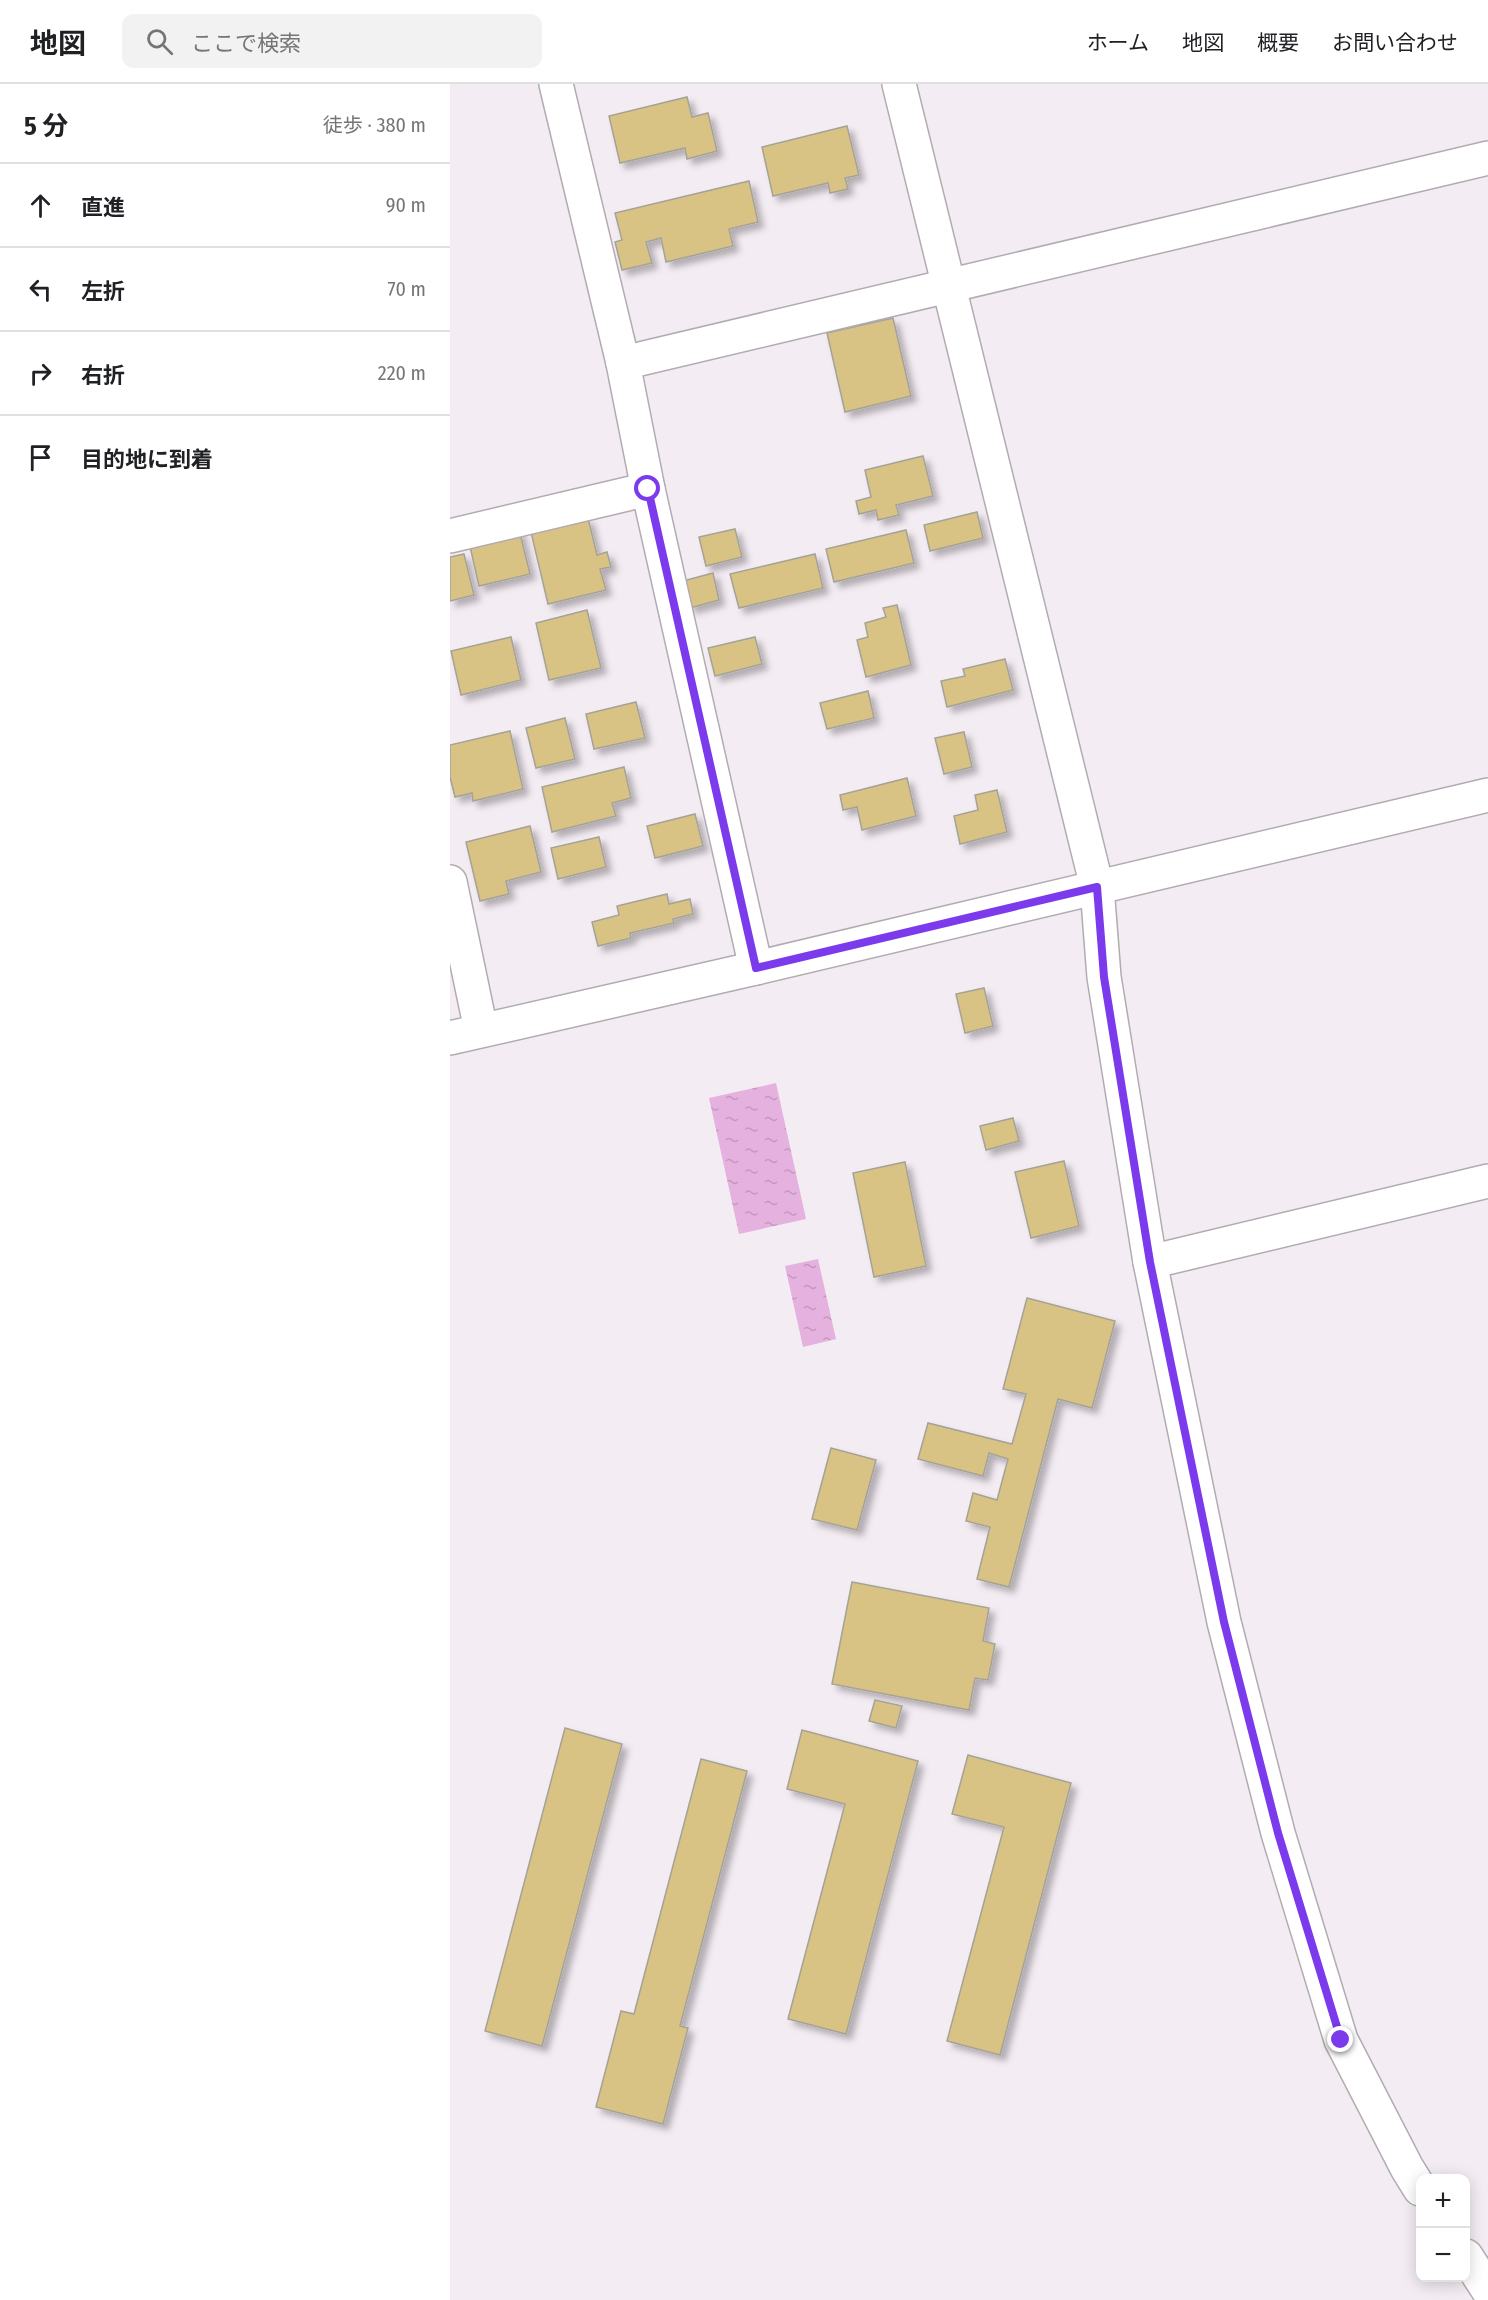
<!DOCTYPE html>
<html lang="ja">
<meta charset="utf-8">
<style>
:root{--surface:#fff;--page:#f2f2f2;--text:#202124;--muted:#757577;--line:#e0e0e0}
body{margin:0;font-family:"Fira Sans Condensed","Noto Sans JP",sans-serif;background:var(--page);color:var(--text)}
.controls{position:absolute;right:18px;bottom:18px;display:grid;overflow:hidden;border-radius:12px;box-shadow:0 3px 15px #0003}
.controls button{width:54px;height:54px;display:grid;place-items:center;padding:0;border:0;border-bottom:2px solid var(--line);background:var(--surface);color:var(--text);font:30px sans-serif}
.stop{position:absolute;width:18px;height:18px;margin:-14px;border:4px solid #7c3aed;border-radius:50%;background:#fff}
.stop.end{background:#7c3aed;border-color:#fff;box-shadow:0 2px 6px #0008}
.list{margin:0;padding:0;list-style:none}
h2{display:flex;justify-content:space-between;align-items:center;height:78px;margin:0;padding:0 24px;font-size:26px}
h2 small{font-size:20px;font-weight:400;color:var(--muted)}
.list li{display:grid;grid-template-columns:39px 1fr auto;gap:18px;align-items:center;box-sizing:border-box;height:84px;padding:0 24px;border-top:2px solid var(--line)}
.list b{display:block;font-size:22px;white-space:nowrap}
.list em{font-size:20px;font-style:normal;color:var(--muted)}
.icon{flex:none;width:33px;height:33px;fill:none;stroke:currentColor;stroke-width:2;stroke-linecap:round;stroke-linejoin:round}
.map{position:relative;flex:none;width:1038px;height:2216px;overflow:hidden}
header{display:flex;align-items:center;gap:36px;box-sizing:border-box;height:84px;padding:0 30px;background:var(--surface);border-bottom:2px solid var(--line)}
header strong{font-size:28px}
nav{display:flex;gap:33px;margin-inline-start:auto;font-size:21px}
.search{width:420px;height:54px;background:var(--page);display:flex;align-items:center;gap:15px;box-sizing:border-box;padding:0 21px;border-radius:12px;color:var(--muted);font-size:22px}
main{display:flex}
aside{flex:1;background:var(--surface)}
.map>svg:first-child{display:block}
.water{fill:url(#water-ripples)}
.building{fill:#d9c384;stroke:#a5a298;stroke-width:1.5;filter:url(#shadow)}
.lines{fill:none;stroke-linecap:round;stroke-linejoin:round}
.minor-casing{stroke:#b3abb2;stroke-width:36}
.minor{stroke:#fff;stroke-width:33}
.route{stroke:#7c3aed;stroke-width:8}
</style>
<header>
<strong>地図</strong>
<div class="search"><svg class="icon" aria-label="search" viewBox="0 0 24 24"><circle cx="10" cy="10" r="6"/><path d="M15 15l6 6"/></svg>ここで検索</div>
<nav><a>ホーム</a><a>地図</a><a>概要</a><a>お問い合わせ</a></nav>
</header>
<main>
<aside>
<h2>5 分<small>徒歩 · 380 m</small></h2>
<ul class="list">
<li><svg class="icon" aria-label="ahead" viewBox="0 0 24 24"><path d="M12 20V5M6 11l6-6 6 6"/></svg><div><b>直進</b></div><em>90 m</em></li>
<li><svg class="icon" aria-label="left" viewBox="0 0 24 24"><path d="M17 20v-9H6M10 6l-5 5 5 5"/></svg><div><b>左折</b></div><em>70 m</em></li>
<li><svg class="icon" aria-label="right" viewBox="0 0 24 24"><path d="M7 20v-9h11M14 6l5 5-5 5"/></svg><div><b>右折</b></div><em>220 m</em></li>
<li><svg class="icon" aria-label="arrive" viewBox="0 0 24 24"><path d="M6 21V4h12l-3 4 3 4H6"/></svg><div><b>目的地に到着</b></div></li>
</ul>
</aside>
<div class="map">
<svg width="1038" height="2216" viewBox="0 0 1038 2216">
<defs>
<pattern id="water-ripples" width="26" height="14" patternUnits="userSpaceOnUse" patternTransform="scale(1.5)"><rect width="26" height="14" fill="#e5b1df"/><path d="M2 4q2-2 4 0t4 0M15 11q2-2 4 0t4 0" fill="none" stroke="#c497bf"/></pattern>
<filter id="shadow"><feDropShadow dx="5.5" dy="5.5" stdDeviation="3" flood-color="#0004"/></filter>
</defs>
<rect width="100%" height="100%" fill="#f4ecf3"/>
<g class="water">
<path d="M 326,999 L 356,1135 L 289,1150 L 259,1014 Z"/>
<path d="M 368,1175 L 386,1255 L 353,1263 L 335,1182 Z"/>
</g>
<g class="building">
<path d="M 237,13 L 242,33 L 258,29 L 267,67 L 237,75 L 235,64 L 170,79 L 159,32 Z"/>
<path d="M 397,42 L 409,91 L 395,94 L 398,105 L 380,109 L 378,99 L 323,112 L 312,63 Z"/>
<path d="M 299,97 L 308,138 L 279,145 L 283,162 L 216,178 L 211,154 L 196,158 L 202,179 L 172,186 L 165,158 L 172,156 L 165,129 Z"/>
<path d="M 443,234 L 461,312 L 395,328 L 377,249 Z"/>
<path d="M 473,372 L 483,412 L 446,421 L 449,431 L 428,436 L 426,426 L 409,430 L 406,417 L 421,413 L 415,386 Z"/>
<path d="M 527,428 L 533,454 L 480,467 L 474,441 Z"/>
<path d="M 138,434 L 147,471 L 157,468 L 161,483 L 150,485 L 156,506 L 98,520 L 81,448 Z"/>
<path d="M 69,445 L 80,490 L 29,502 L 19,458 Z"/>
<path d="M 285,445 L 292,473 L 256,482 L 249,453 Z"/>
<path d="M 456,446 L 464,479 L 384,498 L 376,465 Z"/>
<path d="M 14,470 L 24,511 L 0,517 L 0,473 Z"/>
<path d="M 365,470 L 373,504 L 289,524 L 280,490 Z"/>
<path d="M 263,489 L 269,516 L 240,524 L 233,497 Z"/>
<path d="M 447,521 L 461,581 L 416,593 L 407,556 L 418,553 L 415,539 L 436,533 L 433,524 Z"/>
<path d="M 137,526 L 151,584 L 99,596 L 86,539 Z"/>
<path d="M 61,553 L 71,596 L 11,611 L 1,567 Z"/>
<path d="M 305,553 L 312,580 L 265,592 L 258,564 Z"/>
<path d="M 555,575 L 563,606 L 497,623 L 491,597 L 515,592 L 513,585 Z"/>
<path d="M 418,607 L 424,634 L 377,645 L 370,619 Z"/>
<path d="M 186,618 L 195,654 L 144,665 L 136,630 Z"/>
<path d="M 115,634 L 125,675 L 86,684 L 76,644 Z"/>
<path d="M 60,647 L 73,705 L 23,717 L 22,709 L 5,713 L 0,693 L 0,661 Z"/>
<path d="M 514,648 L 522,683 L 494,690 L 485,654 Z"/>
<path d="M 174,683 L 181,714 L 162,719 L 166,732 L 102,748 L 92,703 Z"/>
<path d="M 457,694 L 466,732 L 412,746 L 407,723 L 393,726 L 390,711 Z"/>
<path d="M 547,706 L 557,748 L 510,760 L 504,732 L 528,726 L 525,711 Z"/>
<path d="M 245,730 L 253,762 L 205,774 L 197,742 Z"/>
<path d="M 80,742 L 91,788 L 56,797 L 59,810 L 30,817 L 16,758 Z"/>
<path d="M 149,753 L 156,783 L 108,795 L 101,764 Z"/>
<path d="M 217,810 L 219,820 L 240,815 L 243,830 L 223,835 L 224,839 L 180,849 L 181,854 L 148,862 L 142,838 L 169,831 L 167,822 Z"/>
<path d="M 534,904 L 543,942 L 515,949 L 506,910 Z"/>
<path d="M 563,1034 L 569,1057 L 536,1066 L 530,1042 Z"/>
<path d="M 614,1077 L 629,1142 L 581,1154 L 565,1088 Z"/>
<path d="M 455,1078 L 476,1182 L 424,1193 L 403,1089 Z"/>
<path d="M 577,1214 L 665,1237 L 642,1324 L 608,1315 L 559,1503 L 527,1495 L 540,1443 L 516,1437 L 523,1409 L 547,1416 L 558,1375 L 539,1369 L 533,1392 L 468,1375 L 478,1339 L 562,1360 L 576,1310 L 553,1305 Z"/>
<path d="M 381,1364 L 426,1376 L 407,1446 L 362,1435 Z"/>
<path d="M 402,1498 L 539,1524 L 533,1557 L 545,1560 L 538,1596 L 525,1594 L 519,1626 L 382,1600 Z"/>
<path d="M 425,1616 L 452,1622 L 446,1644 L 419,1637 Z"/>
<path d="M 115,1644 L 172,1660 L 92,1962 L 35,1947 Z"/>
<path d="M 352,1646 L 468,1677 L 396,1950 L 338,1935 L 395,1720 L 337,1705 Z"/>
<path d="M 518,1671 L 621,1699 L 550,1971 L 497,1957 L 554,1743 L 502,1730 Z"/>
<path d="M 251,1675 L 297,1687 L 230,1942 L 238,1944 L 213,2040 L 146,2023 L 171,1927 L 184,1930 Z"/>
</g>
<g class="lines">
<defs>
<g id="minor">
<path d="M 106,0 L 173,279 L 198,405 L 306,884"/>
<path d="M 449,0 L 647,803 L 654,893 L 700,1178 L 774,1538 L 828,1749 L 891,1956 L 957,2084 L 970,2105"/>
<path d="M 173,279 L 1038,74"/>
<path d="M 0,452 L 198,405"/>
<path d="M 0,798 L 31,946"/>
<path d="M 0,954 L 306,884 L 1038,711"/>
<path d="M 700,1178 L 1038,1097"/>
<path d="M 1016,2172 L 1038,2206"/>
</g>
</defs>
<use href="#minor" class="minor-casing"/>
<use href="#minor" class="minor"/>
</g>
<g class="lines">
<path class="route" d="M 198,405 L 306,884 L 647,803 L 654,893 L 700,1178 L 774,1538 L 828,1749 L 891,1956"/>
</g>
</svg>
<div class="controls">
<button>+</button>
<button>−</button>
</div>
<div class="stop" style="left:198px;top:405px"></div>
<div class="stop end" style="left:891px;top:1956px"></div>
</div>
</main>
